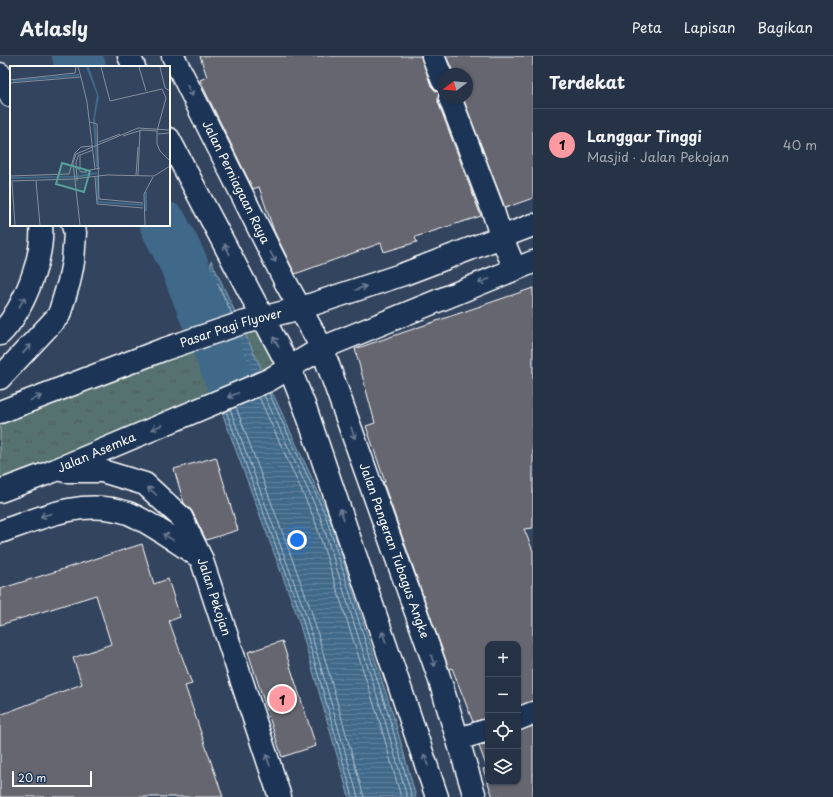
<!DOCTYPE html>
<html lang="id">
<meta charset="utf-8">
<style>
:root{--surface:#263346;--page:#2e3b4d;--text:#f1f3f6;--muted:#a4aab3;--line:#424e5f;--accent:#ff9aa2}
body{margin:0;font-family:"Playpen Sans",sans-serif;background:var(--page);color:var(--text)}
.controls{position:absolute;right:12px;bottom:12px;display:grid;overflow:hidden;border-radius:8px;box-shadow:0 1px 3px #0004}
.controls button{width:36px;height:36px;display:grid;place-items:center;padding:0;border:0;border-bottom:1px solid var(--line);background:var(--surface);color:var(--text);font:20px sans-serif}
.compass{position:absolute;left:437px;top:12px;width:36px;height:36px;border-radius:50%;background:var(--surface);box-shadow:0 1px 3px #0004;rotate:254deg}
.scale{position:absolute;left:12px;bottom:10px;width:80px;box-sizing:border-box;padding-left:4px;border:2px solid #fff;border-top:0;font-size:11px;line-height:14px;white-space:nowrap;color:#fff;-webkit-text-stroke:3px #1d3557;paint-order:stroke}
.you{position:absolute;left:297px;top:484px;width:14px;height:14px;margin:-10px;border:3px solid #fff;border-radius:50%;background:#1a73e8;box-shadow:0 0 0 6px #1a73e833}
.badge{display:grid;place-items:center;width:26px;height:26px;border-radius:50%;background:var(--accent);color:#111;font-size:13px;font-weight:700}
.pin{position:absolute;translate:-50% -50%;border:2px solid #fff;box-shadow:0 1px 4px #0006}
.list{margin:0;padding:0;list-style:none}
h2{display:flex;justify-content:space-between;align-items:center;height:52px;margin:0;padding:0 16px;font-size:17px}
h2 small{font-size:13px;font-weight:400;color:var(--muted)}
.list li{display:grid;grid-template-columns:26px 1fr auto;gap:12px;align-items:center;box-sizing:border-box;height:72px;padding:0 16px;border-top:1px solid var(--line)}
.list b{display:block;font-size:15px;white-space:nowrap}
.list p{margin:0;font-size:13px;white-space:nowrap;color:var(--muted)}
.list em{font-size:13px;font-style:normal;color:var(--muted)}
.icon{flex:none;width:22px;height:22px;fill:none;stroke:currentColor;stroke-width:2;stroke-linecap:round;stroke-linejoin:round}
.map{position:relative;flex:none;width:533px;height:741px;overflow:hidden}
header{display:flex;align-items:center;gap:24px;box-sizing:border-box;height:56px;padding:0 20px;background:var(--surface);border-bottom:1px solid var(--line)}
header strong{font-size:19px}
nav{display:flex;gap:22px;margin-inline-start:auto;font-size:14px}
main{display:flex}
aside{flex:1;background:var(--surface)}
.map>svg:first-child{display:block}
.grass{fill:url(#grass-tufts);stroke:#aab8b8}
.water{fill:url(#water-rules);stroke:#8da5b8}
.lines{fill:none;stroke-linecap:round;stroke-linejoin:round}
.shore{stroke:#b3c3d0;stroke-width:1}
.river{stroke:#416989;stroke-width:48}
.building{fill:#666670;stroke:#fff}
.minor-casing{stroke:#fff;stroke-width:25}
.tertiary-casing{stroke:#fff;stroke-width:25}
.secondary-casing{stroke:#fff;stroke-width:25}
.minor{stroke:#1d3557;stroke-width:22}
.tertiary{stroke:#1d3557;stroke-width:22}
.secondary{stroke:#1d3557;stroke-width:22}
.oneway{stroke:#6c7c92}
.labels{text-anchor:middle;stroke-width:4;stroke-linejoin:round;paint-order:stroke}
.street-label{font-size:12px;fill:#fff;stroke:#1d3557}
.inset-river{fill:none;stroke:#416989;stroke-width:2}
.inset-road{fill:none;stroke:#858f9e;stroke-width:1}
.view{fill:#579f9a;fill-opacity:0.15;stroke:#579f9a;stroke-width:2}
.inset-edge{fill:none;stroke:#fff;stroke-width:2}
</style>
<header>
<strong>Atlasly</strong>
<nav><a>Peta</a><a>Lapisan</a><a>Bagikan</a></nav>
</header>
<main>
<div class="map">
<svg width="533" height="741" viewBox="0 0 533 741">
<defs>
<pattern id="grass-tufts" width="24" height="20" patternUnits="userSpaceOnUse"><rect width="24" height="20" fill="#567270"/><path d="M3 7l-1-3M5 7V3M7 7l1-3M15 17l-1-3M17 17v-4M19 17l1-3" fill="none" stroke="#505b5a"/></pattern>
<pattern id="water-rules" width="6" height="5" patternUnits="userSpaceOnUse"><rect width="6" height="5" fill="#416989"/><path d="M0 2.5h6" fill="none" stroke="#5e809b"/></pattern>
</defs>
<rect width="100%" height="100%" fill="#33445e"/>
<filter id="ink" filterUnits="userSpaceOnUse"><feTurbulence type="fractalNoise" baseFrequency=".025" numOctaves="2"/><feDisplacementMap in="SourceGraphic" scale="8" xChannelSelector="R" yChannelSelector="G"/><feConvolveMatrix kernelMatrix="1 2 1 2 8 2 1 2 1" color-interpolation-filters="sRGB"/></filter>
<g filter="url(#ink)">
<path class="grass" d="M 263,261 L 289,311 L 0,435 L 0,356 Z"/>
<path class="water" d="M 211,204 L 328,457 L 394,662 L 416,741 L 349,741 L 297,559 L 207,316 Z"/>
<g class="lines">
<g class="shore">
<path d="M 213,264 L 216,227 L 218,228 L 232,258"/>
<path d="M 232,283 L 249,320"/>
<path d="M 223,286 L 222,313 L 228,328"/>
<path d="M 217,288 L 216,314 L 222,331"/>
<path d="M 212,290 L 211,315 L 217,333"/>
<path d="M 269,337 L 325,458 L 390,664 L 412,741"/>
<path d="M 264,339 L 320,460 L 385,665 L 407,741"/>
<path d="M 259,341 L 314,462 L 380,667 L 401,741"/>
<path d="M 236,351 L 311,554 L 364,741"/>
<path d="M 230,353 L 305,556 L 358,741"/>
<path d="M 226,355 L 301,558 L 353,741"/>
</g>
<g class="river">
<path d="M 76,0 L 82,11"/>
<path d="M 164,169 L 183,206 L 231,329"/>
</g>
</g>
<g class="building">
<path d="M 200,0 L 421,0 L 431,30 L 439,37 L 438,46 L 481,160 L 415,181 L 417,186 L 384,196 L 381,187 L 295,218 L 274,175 L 259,131 L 253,133 L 204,33 L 200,24 L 207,21 Z"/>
<path d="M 446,0 L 533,0 L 533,142 L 505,152 L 463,42 L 467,42 L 467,18 L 454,18 Z"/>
<path d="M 533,232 L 533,472 L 524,473 L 533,495 L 533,645 L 518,650 L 518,588 L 488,588 L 488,662 L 473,666 L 452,612 L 449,613 L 383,426 L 385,426 L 366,370 L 375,367 L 355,293 Z"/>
<path d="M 216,401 L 238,474 L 206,484 L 192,455 L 184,447 L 174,413 Z"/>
<path d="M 142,488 L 154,528 L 168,523 L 180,561 L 169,565 L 192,628 L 185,630 L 223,741 L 0,741 L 0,659 L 82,628 L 73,602 L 111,588 L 96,539 L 0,569 L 0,533 Z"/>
<path d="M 282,585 L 316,690 L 282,701 L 248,596 Z"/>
<path d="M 533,670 L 533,741 L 493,741 L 483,713 L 487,712 L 479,690 L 488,687 L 488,726 L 518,726 L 518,675 Z"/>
</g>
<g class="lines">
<defs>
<g id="minor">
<path d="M 433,0 L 443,25"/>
<path d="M 450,42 L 492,152 L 501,180"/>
<path d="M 518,663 L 533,657"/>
<path d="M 458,683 L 488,674"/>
</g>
<g id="tertiary">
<path d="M 0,18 L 11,40"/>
<path d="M 0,278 C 23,255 44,202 41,169"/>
<path id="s1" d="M 0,476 C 42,461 83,442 128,457 C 149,465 181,489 201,502 L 280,741"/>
</g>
<g id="secondary">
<path d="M 129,0 L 134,11"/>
<path id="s2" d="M 173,0 L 286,227 L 322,292 L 438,618 L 475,741"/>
<path d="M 169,83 L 289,311 L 306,354 L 437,741"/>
<path d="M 501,180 L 515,213"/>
<path d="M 0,322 L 59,259 L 69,226 L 73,206 L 75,177 L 73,169"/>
<path id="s3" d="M 0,356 L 162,294 L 242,267 L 301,252 L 404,218 L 533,169"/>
<path d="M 65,415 L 102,415 L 145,428 L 181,461 L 201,502"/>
<path id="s4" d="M 0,435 L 51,416 L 269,324 L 322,292 L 533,206"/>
</g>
</defs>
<use href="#minor" class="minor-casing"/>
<use href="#tertiary" class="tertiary-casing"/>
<use href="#secondary" class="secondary-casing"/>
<use href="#minor" class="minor"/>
<use href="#tertiary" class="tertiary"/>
<use href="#secondary" class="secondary"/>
</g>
<defs><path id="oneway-shaft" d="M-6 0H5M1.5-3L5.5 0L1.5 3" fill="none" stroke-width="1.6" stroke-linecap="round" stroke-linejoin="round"/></defs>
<g class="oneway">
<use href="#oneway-shaft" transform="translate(190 35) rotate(63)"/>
<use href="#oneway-shaft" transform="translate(227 193) rotate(-118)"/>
<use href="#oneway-shaft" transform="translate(273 201) rotate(63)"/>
<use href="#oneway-shaft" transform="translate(484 225) rotate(158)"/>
<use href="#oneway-shaft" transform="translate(361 232) rotate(-19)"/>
<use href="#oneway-shaft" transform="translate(22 246) rotate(-60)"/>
<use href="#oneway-shaft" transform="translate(276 286) rotate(-118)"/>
<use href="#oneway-shaft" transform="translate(27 293) rotate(-47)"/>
<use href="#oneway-shaft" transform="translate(233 339) rotate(157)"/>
<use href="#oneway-shaft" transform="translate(36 342) rotate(-21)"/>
<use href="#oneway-shaft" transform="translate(157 371) rotate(157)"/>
<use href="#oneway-shaft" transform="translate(353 377) rotate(71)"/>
<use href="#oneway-shaft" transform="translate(152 435) rotate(-138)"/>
<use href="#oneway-shaft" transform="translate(342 458) rotate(-109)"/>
<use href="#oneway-shaft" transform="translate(46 459) rotate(163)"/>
<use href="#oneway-shaft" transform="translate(168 481) rotate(-148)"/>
<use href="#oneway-shaft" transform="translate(384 581) rotate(-109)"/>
<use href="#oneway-shaft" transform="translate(433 605) rotate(71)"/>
<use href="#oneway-shaft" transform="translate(268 704) rotate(-108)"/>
<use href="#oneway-shaft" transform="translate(426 704) rotate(-108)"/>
</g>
</g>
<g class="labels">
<g class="street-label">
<text dy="4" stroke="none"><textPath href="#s2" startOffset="141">Jalan Perniagaan Raya</textPath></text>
<text dy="4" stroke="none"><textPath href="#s3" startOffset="246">Pasar Pagi Flyover</textPath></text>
<text dy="4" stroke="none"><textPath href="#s4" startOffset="104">Jalan Asemka</textPath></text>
<text dy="4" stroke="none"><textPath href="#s2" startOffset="543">Jalan Pangeran Tubagus Angke</textPath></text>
<text dy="4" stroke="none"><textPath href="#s1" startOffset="259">Jalan Pekojan</textPath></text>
</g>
</g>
<g transform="translate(10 10)">
<rect width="160" height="160" fill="#33445e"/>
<path d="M 76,1 L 79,1 L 89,31 L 85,52 L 89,102 L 86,101 L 83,54 L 87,29 ZM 89,108 L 89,135 L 133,138 L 133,140 L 87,137 L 86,112 ZM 66,110 L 70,111 L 0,113 L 0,111 Z" fill="#416989"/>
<path class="inset-river" d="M 3,15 L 69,9M 66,111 L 87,107M 136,126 L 136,145"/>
<path class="inset-road" d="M 91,1 L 100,35 L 152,23 L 156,32 L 147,65 L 147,78 L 150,85 L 160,95M 129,1 L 136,25M 150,1 L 155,22 L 160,25M 71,11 L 77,36 L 85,103M 0,14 L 65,7 L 66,1M 0,17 L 71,11 L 68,1M 80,56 L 87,58 L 89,133 L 133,137M 148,68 L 160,67M 113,70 L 132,64 L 147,65M 89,76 L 110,68M 67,101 L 71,106 L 77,106M 70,103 L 70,89 L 83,84M 76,105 L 90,102M 126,109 L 128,81M 128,109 L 130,65M 0,110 L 59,108 L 65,87 L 71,81 L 82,80M 85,111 L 87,138 L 133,142M 0,115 L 63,113 L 97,109 L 144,110 L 160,100M 26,115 L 30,159M 67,115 L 66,96 L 69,88M 2,116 L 5,159M 70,159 L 63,97 L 66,88 L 128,62 L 160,64M 135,159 L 134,128 L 143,111"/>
<path class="view" d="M 52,97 L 80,105 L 74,126 L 46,118 Z"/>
<rect width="160" height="160" class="inset-edge"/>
</g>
</svg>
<div class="controls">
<button>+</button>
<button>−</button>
<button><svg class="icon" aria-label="locate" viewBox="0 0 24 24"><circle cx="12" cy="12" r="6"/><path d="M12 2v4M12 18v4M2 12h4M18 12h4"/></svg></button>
<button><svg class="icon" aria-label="layers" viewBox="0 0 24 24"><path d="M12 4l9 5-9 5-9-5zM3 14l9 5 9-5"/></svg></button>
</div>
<svg class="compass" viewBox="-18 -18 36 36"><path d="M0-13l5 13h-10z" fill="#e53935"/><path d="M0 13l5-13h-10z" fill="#a4aab3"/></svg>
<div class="scale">20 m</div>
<div class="you"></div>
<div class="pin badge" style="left:282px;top:643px">1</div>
</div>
<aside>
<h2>Terdekat<small></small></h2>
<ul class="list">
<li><span class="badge">1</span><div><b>Langgar Tinggi</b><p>Masjid · Jalan Pekojan</p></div><em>40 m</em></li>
</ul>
</aside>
</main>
